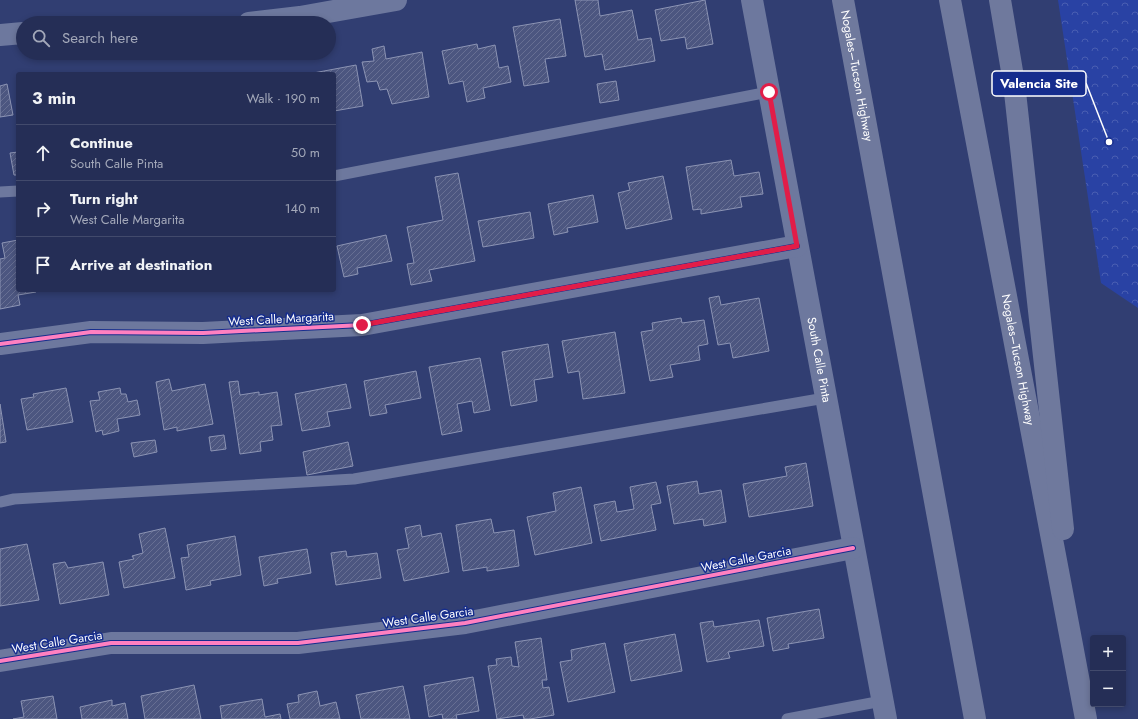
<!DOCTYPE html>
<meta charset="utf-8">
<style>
:root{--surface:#252e56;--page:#313a60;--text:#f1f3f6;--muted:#a3a8b9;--line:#424a6c}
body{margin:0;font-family:Jost,sans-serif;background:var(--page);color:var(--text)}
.controls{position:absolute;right:12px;bottom:12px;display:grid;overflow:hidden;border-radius:4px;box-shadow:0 2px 6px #0003}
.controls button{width:36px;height:36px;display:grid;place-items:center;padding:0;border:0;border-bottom:1px solid var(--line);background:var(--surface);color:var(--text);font:20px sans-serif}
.stop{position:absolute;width:12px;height:12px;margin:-9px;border:3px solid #e11d48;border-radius:50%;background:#fff}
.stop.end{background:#e11d48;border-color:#fff;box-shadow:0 1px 4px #0008}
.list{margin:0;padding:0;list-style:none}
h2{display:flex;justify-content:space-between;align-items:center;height:52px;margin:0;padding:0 16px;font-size:17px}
h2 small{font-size:13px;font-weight:400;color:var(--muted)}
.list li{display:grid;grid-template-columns:26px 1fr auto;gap:12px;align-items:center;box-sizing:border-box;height:56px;padding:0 16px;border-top:1px solid var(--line)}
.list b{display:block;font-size:15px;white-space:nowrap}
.list p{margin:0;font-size:13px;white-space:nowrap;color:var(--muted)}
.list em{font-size:13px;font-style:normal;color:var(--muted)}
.icon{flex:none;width:22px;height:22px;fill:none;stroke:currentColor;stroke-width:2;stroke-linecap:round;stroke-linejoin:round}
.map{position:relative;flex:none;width:1138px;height:719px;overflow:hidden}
.search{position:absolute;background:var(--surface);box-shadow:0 2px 6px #0003;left:16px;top:16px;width:320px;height:44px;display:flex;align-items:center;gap:10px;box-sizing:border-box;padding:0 14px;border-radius:22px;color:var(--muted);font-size:15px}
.panel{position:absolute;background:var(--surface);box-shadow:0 2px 6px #0003;left:16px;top:72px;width:320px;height:220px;border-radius:4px}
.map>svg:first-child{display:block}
.forest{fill:url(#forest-crowns)}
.building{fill:url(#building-hatch);stroke:#8c94b4}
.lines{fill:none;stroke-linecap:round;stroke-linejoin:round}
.lane{stroke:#6d789e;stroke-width:11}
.street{stroke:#6d789e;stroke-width:22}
.highway{stroke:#6f799d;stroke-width:22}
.cycleway-casing{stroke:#162d8d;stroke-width:6}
.cycleway{stroke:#ff80c0;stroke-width:4}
.route{stroke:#e11d48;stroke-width:5}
.labels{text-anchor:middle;stroke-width:3;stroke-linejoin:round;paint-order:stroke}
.street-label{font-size:12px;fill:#fff;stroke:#162d8d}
.leader{fill:none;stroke:#fff;stroke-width:1.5}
.callout-dot{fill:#fff;stroke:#162d8d;stroke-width:1.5}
.callout{fill:#162d8d;stroke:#fff;stroke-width:1.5}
.callout-label{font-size:13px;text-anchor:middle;font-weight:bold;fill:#fff}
</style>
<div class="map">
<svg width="1138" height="719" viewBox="0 0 1138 719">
<defs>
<pattern id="forest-crowns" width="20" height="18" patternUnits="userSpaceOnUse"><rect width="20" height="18" fill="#2942a4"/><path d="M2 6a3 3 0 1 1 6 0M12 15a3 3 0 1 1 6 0" fill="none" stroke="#495eb2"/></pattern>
<pattern id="building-hatch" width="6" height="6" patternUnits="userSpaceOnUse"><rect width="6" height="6" fill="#4c5680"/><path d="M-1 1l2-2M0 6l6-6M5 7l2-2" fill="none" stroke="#676f93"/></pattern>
</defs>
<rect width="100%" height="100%" fill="#313e72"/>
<path class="forest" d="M 1058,0 L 1138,0 L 1138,308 L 1101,283 Z"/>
<g class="building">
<path d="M 575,0 L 598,0 L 600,16 L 632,10 L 638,40 L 651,38 L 655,61 L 605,70 L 602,54 L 585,57 Z"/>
<path d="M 705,0 L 713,44 L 687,49 L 685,37 L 661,41 L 655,10 Z"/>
<path d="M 560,19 L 566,56 L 545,59 L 549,82 L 524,86 L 513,27 Z"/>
<path d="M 477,44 L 478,49 L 495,45 L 499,68 L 508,66 L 511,82 L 483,88 L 485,98 L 467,102 L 463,81 L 449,84 L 442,51 Z"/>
<path d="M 384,46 L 386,59 L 422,52 L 429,97 L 392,104 L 387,89 L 380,90 L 377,81 L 367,82 L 362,62 L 374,61 L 372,49 Z"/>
<path d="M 356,65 L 363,106 L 334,111 L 334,74 L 308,74 Z"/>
<path d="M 616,81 L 619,100 L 600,103 L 597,84 Z"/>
<path d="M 7,84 L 13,115 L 0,117 L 0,86 Z"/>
<path d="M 18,152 L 18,175 L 14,175 L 10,153 Z"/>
<path d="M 731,160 L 734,176 L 759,172 L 763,194 L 740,197 L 742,207 L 701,214 L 701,209 L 693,210 L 686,167 Z"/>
<path d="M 458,173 L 475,261 L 429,270 L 432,281 L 411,285 L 407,264 L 414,263 L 407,227 L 443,220 L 435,177 Z"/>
<path d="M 663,176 L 672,219 L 626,229 L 618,193 L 630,190 L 628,183 Z"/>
<path d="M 593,195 L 598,222 L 567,228 L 568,232 L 554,235 L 548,204 Z"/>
<path d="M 530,212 L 534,238 L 483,247 L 478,221 Z"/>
<path d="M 386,235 L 392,261 L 357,268 L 358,274 L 344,277 L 337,246 Z"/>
<path d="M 18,240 L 18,290 L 35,290 L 36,292 L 18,295 L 20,305 L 0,309 L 0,259 L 5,258 L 2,243 Z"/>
<path d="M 719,296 L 721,305 L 759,298 L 769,351 L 733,358 L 730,343 L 718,345 L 709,298 Z"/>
<path d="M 681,318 L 682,323 L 704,320 L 708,344 L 698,346 L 700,360 L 670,365 L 673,377 L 650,381 L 641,332 L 653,330 L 652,323 Z"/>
<path d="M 615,332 L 625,393 L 583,399 L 579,371 L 568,373 L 562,341 Z"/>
<path d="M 548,344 L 553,377 L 534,380 L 537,401 L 511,406 L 502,352 Z"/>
<path d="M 480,358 L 490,410 L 474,413 L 472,401 L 457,404 L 462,431 L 442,435 L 429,367 Z"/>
<path d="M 416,371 L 421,398 L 385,405 L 387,413 L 370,416 L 364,381 Z"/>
<path d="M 169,379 L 172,391 L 205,384 L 213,424 L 177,431 L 177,427 L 164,430 L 156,382 Z"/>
<path d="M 238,381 L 240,395 L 259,392 L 259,395 L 277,392 L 282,425 L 271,426 L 273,440 L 260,442 L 261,451 L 240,454 L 229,382 Z"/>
<path d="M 346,384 L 351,408 L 327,412 L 330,426 L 302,431 L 295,394 Z"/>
<path d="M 66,388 L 73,422 L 27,430 L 21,399 L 34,397 L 33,394 Z"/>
<path d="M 120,388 L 121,394 L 126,394 L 128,402 L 137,400 L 140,415 L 117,419 L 119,431 L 103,435 L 102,430 L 96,432 L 90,401 L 100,400 L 98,392 Z"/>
<path d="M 0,404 L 6,442 L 0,443 Z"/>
<path d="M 224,435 L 226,449 L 211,451 L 209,437 Z"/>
<path d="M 155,440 L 157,452 L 134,457 L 131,443 Z"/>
<path d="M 348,442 L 353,466 L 307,475 L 303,452 Z"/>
<path d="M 806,463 L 813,506 L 749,517 L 743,484 L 787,476 L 785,467 Z"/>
<path d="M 697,481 L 699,494 L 721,490 L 726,522 L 704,526 L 703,519 L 674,524 L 667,486 Z"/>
<path d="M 656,482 L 661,503 L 651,505 L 656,530 L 601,541 L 594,505 L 615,501 L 617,512 L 634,509 L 630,487 Z"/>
<path d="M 581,487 L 592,543 L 535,555 L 527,517 L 556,511 L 553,493 Z"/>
<path d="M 491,519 L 494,533 L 514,530 L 519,566 L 487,571 L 487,567 L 463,571 L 456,525 Z"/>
<path d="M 420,525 L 422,537 L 441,533 L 449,572 L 404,581 L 397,550 L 409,548 L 405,528 Z"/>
<path d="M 165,528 L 175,578 L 124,588 L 119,562 L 134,559 L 132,556 L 143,553 L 139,534 Z"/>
<path d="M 235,536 L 241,575 L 210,581 L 211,585 L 186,590 L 181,558 L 189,557 L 187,545 Z"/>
<path d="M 27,544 L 39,600 L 0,606 L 0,549 Z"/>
<path d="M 307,549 L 311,573 L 277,579 L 278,583 L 264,586 L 259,557 Z"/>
<path d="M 346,551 L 347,557 L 377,553 L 381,578 L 336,585 L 331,553 Z"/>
<path d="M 65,562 L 68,568 L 103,562 L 109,595 L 60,604 L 53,564 Z"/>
<path d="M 819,609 L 824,638 L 788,644 L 789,648 L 773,651 L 767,618 Z"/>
<path d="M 759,620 L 764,646 L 728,652 L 730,658 L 707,662 L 700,623 L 713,621 L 714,627 Z"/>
<path d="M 675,634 L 682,671 L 631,681 L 624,644 Z"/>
<path d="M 541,638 L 547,680 L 542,680 L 543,688 L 549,687 L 554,715 L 530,719 L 524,719 L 523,715 L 497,719 L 488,666 L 497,665 L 496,659 L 511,657 L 512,666 L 519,667 L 515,642 Z"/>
<path d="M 605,643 L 615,692 L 568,702 L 560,662 L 572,660 L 571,650 Z"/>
<path d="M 473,677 L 479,711 L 456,715 L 457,719 L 443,719 L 442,714 L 429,717 L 424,686 Z"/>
<path d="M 194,685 L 201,719 L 145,719 L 141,696 Z"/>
<path d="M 403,686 L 410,719 L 361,719 L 356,695 Z"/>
<path d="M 317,691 L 320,706 L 336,702 L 340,719 L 290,719 L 287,704 L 299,702 L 298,695 Z"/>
<path d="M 53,696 L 57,719 L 13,719 L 24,717 L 21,701 Z"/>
<path d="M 262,699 L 265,717 L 280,714 L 281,719 L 222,719 L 220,706 Z"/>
<path d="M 112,700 L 112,706 L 125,703 L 128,719 L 82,719 L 80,707 Z"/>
</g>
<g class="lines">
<g class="lane">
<path d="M 334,176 L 769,92"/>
<path d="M 0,192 L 18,191"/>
<path d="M 0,502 L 14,499 L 354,479 L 825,398"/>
<path d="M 787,719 L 882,701"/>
</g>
<g class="street">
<path id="s1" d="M 752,0 L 886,719"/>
<path d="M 249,23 L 300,17 L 396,0"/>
<path d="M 0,35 L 23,33"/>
<path d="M 0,344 L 91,332 L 203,333 L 362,325 L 797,246"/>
<path d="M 0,661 L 111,643 L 298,643 L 465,623 L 853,548"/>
</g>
<g class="highway">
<path id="s2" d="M 843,0 L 975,719"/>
<path id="s3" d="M 950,0 L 1086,719"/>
<path d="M 1000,0 L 1014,83 L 1063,529"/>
</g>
<defs>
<g id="cycleway">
<path d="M 0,344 L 91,332 L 203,333 L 362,325 L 797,246"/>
<path d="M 0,661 L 111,643 L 298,643 L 465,623 L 853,548"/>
</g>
</defs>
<use href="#cycleway" class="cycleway-casing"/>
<use href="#cycleway" class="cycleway"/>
</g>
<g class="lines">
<path class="route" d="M 362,325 L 797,246 L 769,92"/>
</g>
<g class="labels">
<g class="street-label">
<text dy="4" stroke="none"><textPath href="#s2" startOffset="77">Nogales–Tucson Highway</textPath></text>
<text transform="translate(281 319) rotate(-3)" y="4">West Calle Margarita</text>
<text dy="4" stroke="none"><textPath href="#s3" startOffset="366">Nogales–Tucson Highway</textPath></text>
<text dy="4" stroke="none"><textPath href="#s1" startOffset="366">South Calle Pinta</textPath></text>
<text transform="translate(746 559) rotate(-11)" y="4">West Calle Garcia</text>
<text transform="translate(428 617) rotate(-8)" y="4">West Calle Garcia</text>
<text transform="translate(57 642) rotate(-9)" y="4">West Calle Garcia</text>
</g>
</g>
<path class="leader" d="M1109 142L1086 83"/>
<circle class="callout-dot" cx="1109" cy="142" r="4"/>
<rect class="callout" x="992" y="71" width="94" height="25" rx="4"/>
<g class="callout-label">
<text x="1039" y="88">Valencia Site</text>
</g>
</svg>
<div class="controls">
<button>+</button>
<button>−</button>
</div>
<div class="stop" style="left:769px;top:92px"></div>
<div class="stop end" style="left:362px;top:325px"></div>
<div class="search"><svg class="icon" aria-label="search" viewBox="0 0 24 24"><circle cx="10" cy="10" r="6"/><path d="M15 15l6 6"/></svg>Search here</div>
<section class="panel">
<h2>3 min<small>Walk · 190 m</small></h2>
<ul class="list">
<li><svg class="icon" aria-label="ahead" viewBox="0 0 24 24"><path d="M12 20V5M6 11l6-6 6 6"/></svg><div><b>Continue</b><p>South Calle Pinta</p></div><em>50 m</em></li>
<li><svg class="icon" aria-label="right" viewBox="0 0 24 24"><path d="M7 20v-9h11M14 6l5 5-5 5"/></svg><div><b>Turn right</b><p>West Calle Margarita</p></div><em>140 m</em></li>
<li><svg class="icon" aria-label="arrive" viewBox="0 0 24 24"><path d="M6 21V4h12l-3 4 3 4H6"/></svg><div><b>Arrive at destination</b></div></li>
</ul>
</section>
</div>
